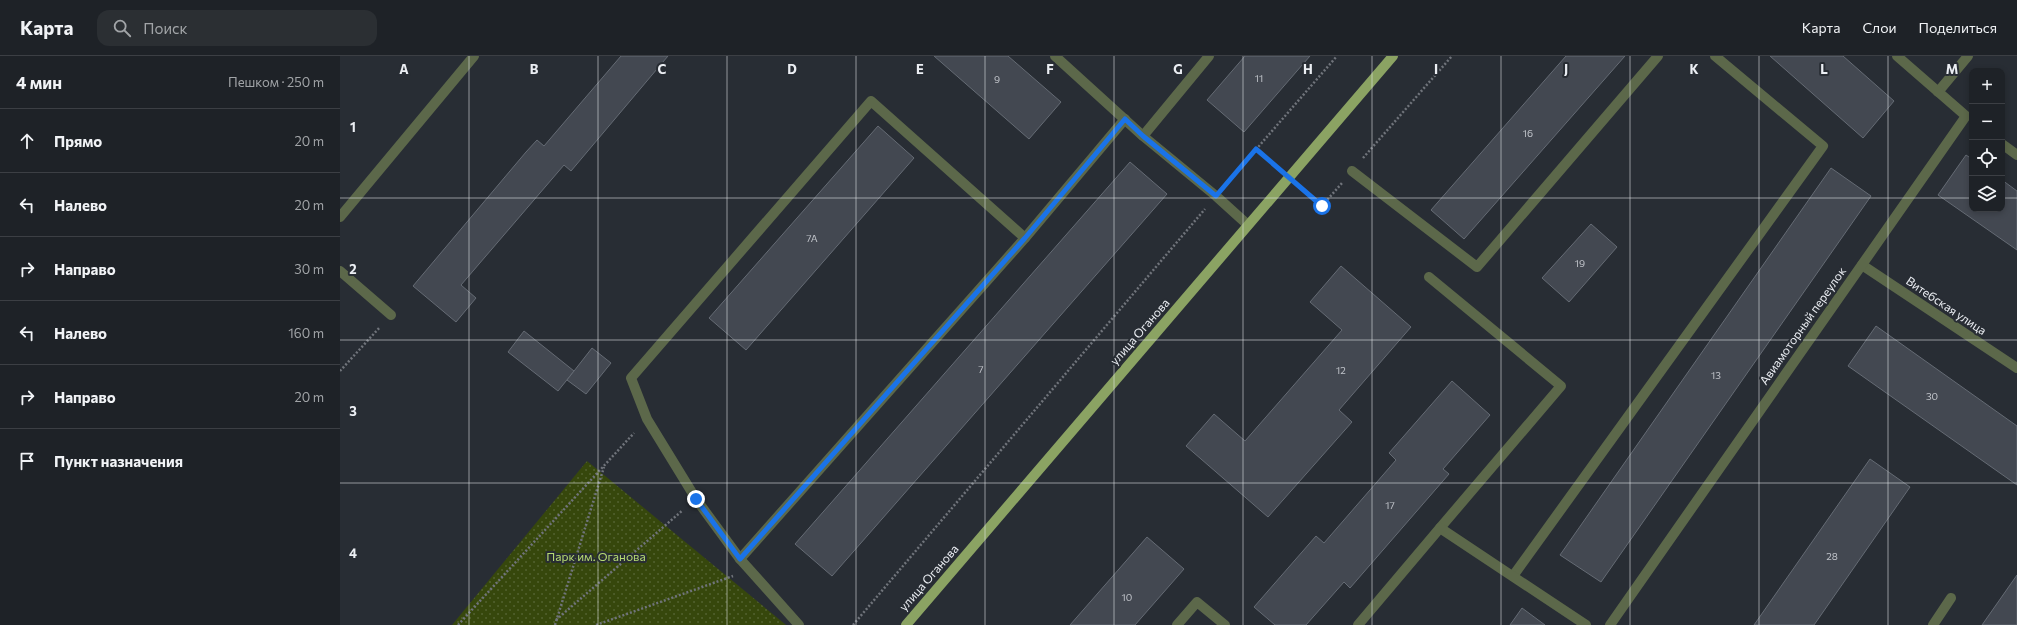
<!DOCTYPE html>
<html lang="ru">
<meta charset="utf-8">
<style>
:root{--surface:#1e2227;--page:#2b2f33;--text:#f1f3f6;--muted:#a1a4a7;--line:#3c3f44}
body{margin:0;font-family:Commissioner,sans-serif;background:var(--page);color:var(--text)}
.controls{position:absolute;right:12px;top:12px;display:grid;overflow:hidden;border-radius:8px;box-shadow:0 2px 6px #0003}
.controls button{width:36px;height:36px;display:grid;place-items:center;padding:0;border:0;border-bottom:1px solid var(--line);background:var(--surface);color:var(--text);font:20px sans-serif}
.stop{position:absolute;width:12px;height:12px;margin:-9px;border:3px solid #1a73e8;border-radius:50%;background:#fff}
.stop.end{background:#1a73e8;border-color:#fff;box-shadow:0 1px 4px #0008}
.list{margin:0;padding:0;list-style:none}
h2{display:flex;justify-content:space-between;align-items:center;height:52px;margin:0;padding:0 16px;font-size:17px}
h2 small{font-size:13px;font-weight:400;color:var(--muted)}
.list li{display:grid;grid-template-columns:26px 1fr auto;gap:12px;align-items:center;box-sizing:border-box;height:64px;padding:0 16px;border-top:1px solid var(--line)}
.list b{display:block;font-size:15px;white-space:nowrap}
.list em{font-size:13px;font-style:normal;color:var(--muted)}
.icon{flex:none;width:22px;height:22px;fill:none;stroke:currentColor;stroke-width:2;stroke-linecap:round;stroke-linejoin:round}
.map{position:relative;flex:none;width:1677px;height:569px;overflow:hidden}
header{display:flex;align-items:center;gap:24px;box-sizing:border-box;height:56px;padding:0 20px;background:var(--surface);border-bottom:1px solid var(--line)}
header strong{font-size:19px}
nav{display:flex;gap:22px;margin-inline-start:auto;font-size:14px}
.search{width:280px;height:36px;background:var(--page);display:flex;align-items:center;gap:10px;box-sizing:border-box;padding:0 14px;border-radius:12px;color:var(--muted);font-size:15px}
main{display:flex}
aside{flex:1;background:var(--surface)}
.map>svg:first-child{display:block}
.green{fill:url(#green-dots)}
.building{fill:#434851;stroke:#656b74}
.lines{fill:none;stroke-linecap:round;stroke-linejoin:round}
.path{stroke:#70747b;stroke-width:2.5;stroke-dasharray:2 2;stroke-linecap:butt}
.minor{stroke:#5c684a;stroke-width:10}
.major{stroke:#8ba363;stroke-width:10}
.route{stroke:#1a73e8;stroke-width:5}
.grid{fill:none;stroke:#ebeef3;stroke-width:1;stroke-opacity:0.55}
.labels{text-anchor:middle;stroke-width:4;stroke-linejoin:round;paint-order:stroke}
.number-label{font-size:10px;fill:#c1c4ca}
.street-label{font-size:12px;fill:#ebeef3;stroke:#282d34}
.park-label{font-size:12px;fill:#b7db73;stroke:#282d34}
.grid-label{font-size:13px;text-anchor:middle;font-weight:bold;fill:#ebeef3;stroke:#282d34;stroke-width:4;stroke-linejoin:round;paint-order:stroke}
</style>
<header>
<strong>Карта</strong>
<div class="search"><svg class="icon" aria-label="search" viewBox="0 0 24 24"><circle cx="10" cy="10" r="6"/><path d="M15 15l6 6"/></svg>Поиск</div>
<nav><a>Карта</a><a>Слои</a><a>Поделиться</a></nav>
</header>
<main>
<aside>
<h2>4 мин<small>Пешком · 250 m</small></h2>
<ul class="list">
<li><svg class="icon" aria-label="ahead" viewBox="0 0 24 24"><path d="M12 20V5M6 11l6-6 6 6"/></svg><div><b>Прямо</b></div><em>20 m</em></li>
<li><svg class="icon" aria-label="left" viewBox="0 0 24 24"><path d="M17 20v-9H6M10 6l-5 5 5 5"/></svg><div><b>Налево</b></div><em>20 m</em></li>
<li><svg class="icon" aria-label="right" viewBox="0 0 24 24"><path d="M7 20v-9h11M14 6l5 5-5 5"/></svg><div><b>Направо</b></div><em>30 m</em></li>
<li><svg class="icon" aria-label="left" viewBox="0 0 24 24"><path d="M17 20v-9H6M10 6l-5 5 5 5"/></svg><div><b>Налево</b></div><em>160 m</em></li>
<li><svg class="icon" aria-label="right" viewBox="0 0 24 24"><path d="M7 20v-9h11M14 6l5 5-5 5"/></svg><div><b>Направо</b></div><em>20 m</em></li>
<li><svg class="icon" aria-label="arrive" viewBox="0 0 24 24"><path d="M6 21V4h12l-3 4 3 4H6"/></svg><div><b>Пункт назначения</b></div></li>
</ul>
</aside>
<div class="map">
<svg width="1677" height="569" viewBox="0 0 1677 569">
<defs>
<pattern id="green-dots" width="8" height="8" patternUnits="userSpaceOnUse"><rect width="8" height="8" fill="#36470c"/><path d="M2 2h.1M6 6h.1" fill="none" stroke="#536230" stroke-width="1.8" stroke-linecap="round"/></pattern>
</defs>
<rect width="100%" height="100%" fill="#282d34"/>
<path class="green" d="M 247,405 L 446,569 L 112,569 Z"/>
<g class="building">
<path d="M 281,0 L 328,0 L 231,115 L 224,109 L 121,229 L 136,242 L 116,266 L 73,230 L 186,96 L 197,84 L 204,90 Z"/>
<path d="M 594,0 L 668,0 L 721,46 L 689,83 Z"/>
<path d="M 905,0 L 970,0 L 904,76 L 867,44 Z"/>
<path d="M 1226,0 L 1285,0 L 1124,183 L 1091,154 Z"/>
<path d="M 1430,0 L 1503,0 L 1554,45 L 1523,82 Z"/>
<path d="M 538,70 L 574,102 L 406,294 L 369,262 Z"/>
<path d="M 1626,99 L 1632,103 L 1632,153 L 1662,153 L 1662,124 L 1677,135 L 1677,194 L 1598,139 Z"/>
<path d="M 790,106 L 827,138 L 492,520 L 455,488 Z"/>
<path d="M 1491,112 L 1531,140 L 1261,526 L 1220,499 Z"/>
<path d="M 1251,168 L 1277,191 L 1229,246 L 1202,222 Z"/>
<path d="M 1001,210 L 1071,271 L 999,354 L 1012,366 L 928,461 L 846,390 L 874,358 L 905,385 L 1002,274 L 970,246 Z"/>
<path d="M 1536,270 L 1677,370 L 1677,429 L 1508,310 Z"/>
<path d="M 184,275 L 234,315 L 218,335 L 168,296 Z"/>
<path d="M 252,292 L 271,307 L 246,338 L 227,324 Z"/>
<path d="M 1112,325 L 1150,359 L 1103,413 L 1109,418 L 1010,532 L 1004,526 L 966,569 L 935,569 L 914,551 L 976,480 L 984,487 L 1056,404 L 1049,397 Z"/>
<path d="M 1530,403 L 1570,431 L 1474,569 L 1414,569 Z"/>
<path d="M 807,481 L 844,513 L 795,569 L 730,569 Z"/>
<path d="M 1677,519 L 1677,569 L 1642,569 Z"/>
<path d="M 1182,552 L 1205,569 L 1170,569 Z"/>
</g>
<g class="lines">
<g class="path">
<path d="M 916,93 L 936,111"/>
<path d="M 1023,102 L 1112,0"/>
<path d="M 887,127 L 997,0"/>
<path d="M 961,132 L 982,150 L 1002,127"/>
<path d="M 0,315 L 40,271"/>
<path d="M 216,564 L 343,454"/>
<path d="M 118,569 L 294,377"/>
<path d="M 215,569 L 264,411"/>
<path d="M 256,569 L 393,520"/>
<path d="M 513,569 L 865,153"/>
</g>
<g class="minor">
<path d="M 715,0 L 803,80 L 876,140 L 908,169"/>
<path d="M 1598,36 L 1628,0"/>
<path d="M 803,80 L 869,0"/>
<path d="M 1662,88 L 1677,99"/>
<path d="M 1012,115 L 1137,211 L 1318,0"/>
<path d="M 0,161 L 134,0"/>
<path d="M 1522,209 L 1677,312"/>
<path d="M 0,215 L 51,259"/>
<path d="M 1089,221 L 1221,330 L 1100,472"/>
<path d="M 400,503 L 685,182 L 785,63"/>
<path d="M 1173,520 L 1483,90 L 1375,0"/>
<path d="M 459,569 L 400,503 L 356,443 L 307,363 L 291,322 L 531,45 L 685,182"/>
<path d="M 837,569 L 857,546 L 885,569"/>
<path d="M 1018,569 L 1100,472 L 1246,569"/>
<path d="M 1270,569 L 1626,60 L 1557,0"/>
<path d="M 1593,569 L 1611,542"/>
</g>
<path class="major" d="M 566,569 L 1053,0"/>
</g>
<g class="lines">
<path class="route" d="M 356,443 L 400,503 L 685,182 L 785,63 L 803,80 L 876,140 L 916,93 L 982,150"/>
</g>
<path class="grid" d="M 129,0 L 129,569M 258,0 L 258,569M 387,0 L 387,569M 516,0 L 516,569M 645,0 L 645,569M 774,0 L 774,569M 903,0 L 903,569M 1032,0 L 1032,569M 1161,0 L 1161,569M 1290,0 L 1290,569M 1419,0 L 1419,569M 1548,0 L 1548,569M 0,142 L 1632,142M 1662,142 L 1677,142M 0,284 L 1677,284M 0,427 L 1677,427"/>
<g class="labels">
<g class="number-label">
<text x="919" y="26">11</text>
<text x="657" y="27">9</text>
<text x="1188" y="81">16</text>
<text x="472" y="186">7А</text>
<text x="1240" y="211">19</text>
<text x="641" y="317">7</text>
<text x="1001" y="318">12</text>
<text x="1376" y="323">13</text>
<text x="1592" y="344">30</text>
<text x="1050" y="453">17</text>
<text x="1492" y="504">28</text>
<text x="787" y="545">10</text>
</g>
<g class="street-label">
<text transform="translate(1606 250) rotate(34)" y="4">Витебская улица</text>
<text transform="translate(1463 270) rotate(-55)" y="4">Авиамоторный переулок</text>
<text transform="translate(800 276) rotate(-49)" y="4">улица Оганова</text>
<text transform="translate(589 522) rotate(-49)" y="4">улица Оганова</text>
</g>
<g class="park-label">
<text x="256" y="505">Парк им. Оганова</text>
</g>
</g>
<g class="grid-label">
<text x="64" y="18">A</text>
<text x="194" y="18">B</text>
<text x="322" y="18">C</text>
<text x="452" y="18">D</text>
<text x="580" y="18">E</text>
<text x="710" y="18">F</text>
<text x="838" y="18">G</text>
<text x="968" y="18">H</text>
<text x="1096" y="18">I</text>
<text x="1226" y="18">J</text>
<text x="1354" y="18">K</text>
<text x="1484" y="18">L</text>
<text x="1612" y="18">M</text>
<text x="13" y="76">1</text>
<text x="13" y="218">2</text>
<text x="13" y="360">3</text>
<text x="13" y="502">4</text>
</g>
</svg>
<div class="controls">
<button>+</button>
<button>−</button>
<button><svg class="icon" aria-label="locate" viewBox="0 0 24 24"><circle cx="12" cy="12" r="6"/><path d="M12 2v4M12 18v4M2 12h4M18 12h4"/></svg></button>
<button><svg class="icon" aria-label="layers" viewBox="0 0 24 24"><path d="M12 4l9 5-9 5-9-5zM3 14l9 5 9-5"/></svg></button>
</div>
<div class="stop" style="left:982px;top:150px"></div>
<div class="stop end" style="left:356px;top:443px"></div>
</div>
</main>
